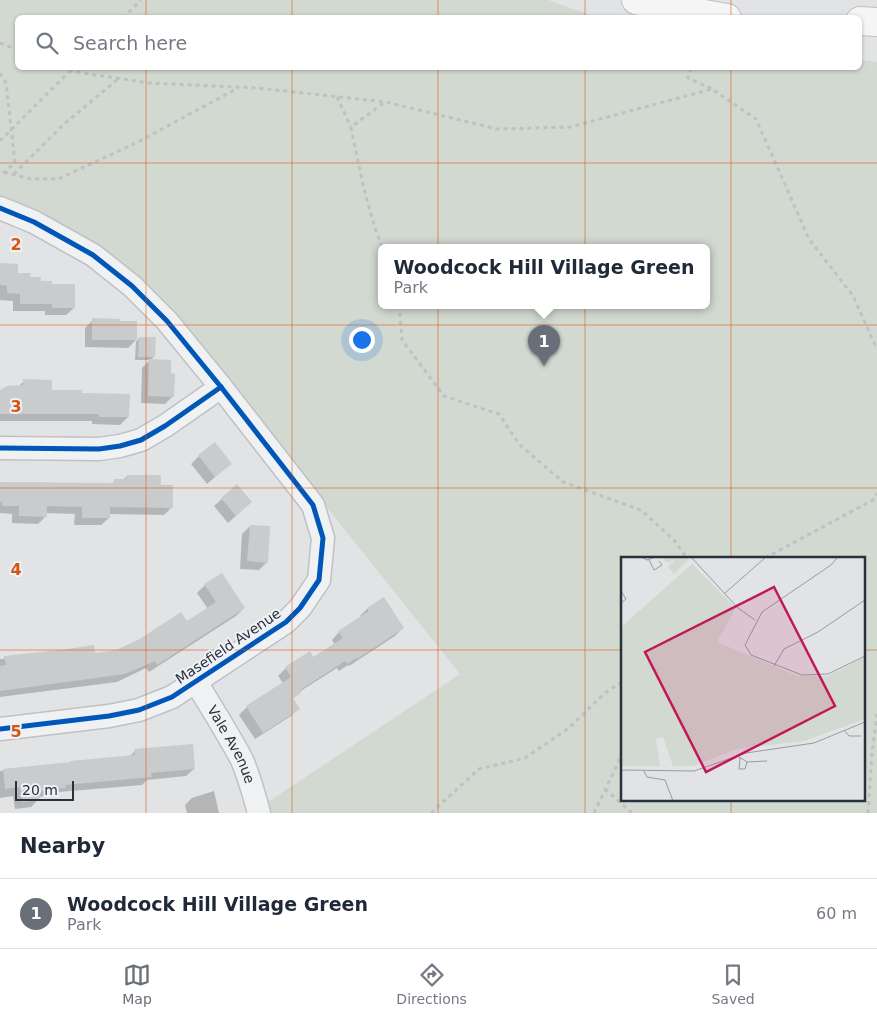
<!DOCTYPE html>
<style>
:root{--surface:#fff;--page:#f6f6f7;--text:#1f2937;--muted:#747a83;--line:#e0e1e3;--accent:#696f78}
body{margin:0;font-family:"DejaVu Sans",sans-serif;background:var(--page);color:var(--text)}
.scale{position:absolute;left:15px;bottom:12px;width:59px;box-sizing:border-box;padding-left:5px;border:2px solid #29313d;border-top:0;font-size:14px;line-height:18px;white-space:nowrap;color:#29313d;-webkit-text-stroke:4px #eef1f5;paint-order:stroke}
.you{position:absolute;left:361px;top:339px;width:18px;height:18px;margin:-12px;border:4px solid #fff;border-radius:50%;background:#1a73e8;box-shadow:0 0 0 8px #1a73e833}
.badge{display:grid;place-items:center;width:32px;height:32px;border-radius:50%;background:var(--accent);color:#fff;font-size:16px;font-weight:700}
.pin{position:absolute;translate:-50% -41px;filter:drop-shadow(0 1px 2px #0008)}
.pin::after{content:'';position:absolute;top:26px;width:18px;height:15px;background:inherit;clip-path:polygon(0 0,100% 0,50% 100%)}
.popup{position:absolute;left:378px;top:244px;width:332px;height:65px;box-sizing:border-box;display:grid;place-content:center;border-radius:8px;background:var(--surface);filter:drop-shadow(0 1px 4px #0005);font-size:16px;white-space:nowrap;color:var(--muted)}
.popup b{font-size:19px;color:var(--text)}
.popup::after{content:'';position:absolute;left:50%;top:100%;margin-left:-10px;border:10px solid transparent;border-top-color:var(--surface)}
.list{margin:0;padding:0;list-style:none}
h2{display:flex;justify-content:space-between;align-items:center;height:65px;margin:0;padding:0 20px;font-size:21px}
h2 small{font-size:16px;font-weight:400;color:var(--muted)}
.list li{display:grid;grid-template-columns:32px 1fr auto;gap:15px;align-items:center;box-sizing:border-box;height:70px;padding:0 20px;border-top:1px solid var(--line)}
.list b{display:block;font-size:19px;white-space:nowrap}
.list p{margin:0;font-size:16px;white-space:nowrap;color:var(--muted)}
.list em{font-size:16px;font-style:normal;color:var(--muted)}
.icon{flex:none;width:28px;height:28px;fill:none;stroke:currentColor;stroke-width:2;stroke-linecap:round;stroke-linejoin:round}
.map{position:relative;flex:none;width:877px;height:813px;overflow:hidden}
.search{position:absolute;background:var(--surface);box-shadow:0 1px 4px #0004;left:15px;right:15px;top:15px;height:55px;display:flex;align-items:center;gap:12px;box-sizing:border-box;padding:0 18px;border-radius:8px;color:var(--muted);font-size:19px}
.sheet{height:135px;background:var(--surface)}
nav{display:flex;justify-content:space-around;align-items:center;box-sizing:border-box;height:70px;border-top:1px solid var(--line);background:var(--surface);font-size:14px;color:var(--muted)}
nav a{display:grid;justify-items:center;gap:2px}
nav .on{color:var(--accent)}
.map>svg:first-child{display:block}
.green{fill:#d2d9d1;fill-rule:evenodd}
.shadow{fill:#0003}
.building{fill:#c9cbcd}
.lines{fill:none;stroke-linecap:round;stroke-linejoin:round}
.minor-casing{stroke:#bfc1c3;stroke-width:25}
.major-casing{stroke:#bec0c3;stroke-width:30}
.path{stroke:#bfc1c4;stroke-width:3;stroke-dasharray:4 4;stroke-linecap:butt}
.minor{stroke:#f0f1f3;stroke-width:22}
.major{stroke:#f5f5f6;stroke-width:28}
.cycleway-casing{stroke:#eef1f5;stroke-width:8}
.cycleway{stroke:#0057b8;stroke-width:5}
.grid{fill:none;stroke:#d55511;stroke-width:1;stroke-opacity:0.55}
.labels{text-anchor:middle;stroke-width:4;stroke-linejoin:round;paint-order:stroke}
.street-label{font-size:14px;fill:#29313d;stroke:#eef1f5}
.inset-road{fill:none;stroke:#979ca2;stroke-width:1}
.view{fill:#c2185b;fill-opacity:0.15;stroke:#c2185b;stroke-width:2.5}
.inset-edge{fill:none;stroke:#29313d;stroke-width:2.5}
.grid-label{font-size:16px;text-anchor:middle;font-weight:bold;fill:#d55511;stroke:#eef1f5;stroke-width:4;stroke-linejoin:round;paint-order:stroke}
</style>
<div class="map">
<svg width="877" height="813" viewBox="0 0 877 813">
<rect width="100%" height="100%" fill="#e1e3e5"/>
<path class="green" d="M 0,0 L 548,0 L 596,17 L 18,18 L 18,68 L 860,68 L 860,60 L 877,62 L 877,813 L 268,813 L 265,804 L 460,674 L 337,520 L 168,312 L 0,205 ZM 382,247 L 706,247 L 706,305 L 382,305 ZM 622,558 L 863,558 L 863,799 L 622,799 Z"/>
<g class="shadow">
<path d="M 0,265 L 16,274 L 39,282 L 74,308 L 66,315 L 45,315 L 45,311 L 13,311 L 13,301 L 0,300 Z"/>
<path d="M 93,320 L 136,340 L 128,348 L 85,347 L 85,328 Z"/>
<path d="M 139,338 L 154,357 L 150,360 L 173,396 L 165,404 L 141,403 L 142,368 L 150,360 L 135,360 L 136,342 Z"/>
<path d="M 24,381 L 51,391 L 81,394 L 128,417 L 120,425 L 92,424 L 92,421 L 0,421 L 0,391 L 18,387 Z"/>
<path d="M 199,456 L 230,464 L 207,484 L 191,464 Z"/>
<path d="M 127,476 L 160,487 L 172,507 L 164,515 L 109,514 L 109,518 L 101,525 L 74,525 L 75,514 L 46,513 L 46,516 L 38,524 L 12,523 L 12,514 L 0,513 L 0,484 L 111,485 L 115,480 L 123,480 Z"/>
<path d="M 236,486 L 251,502 L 228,523 L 214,506 Z"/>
<path d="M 250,526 L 267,562 L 259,570 L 240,569 L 242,534 Z"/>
<path d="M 205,585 L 244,608 L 236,616 L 149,672 L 146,668 L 117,682 L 0,697 L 0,659 L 3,659 L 5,657 L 94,654 L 116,651 L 187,623 L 208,609 L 197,593 Z"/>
<path d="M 383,598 L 403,628 L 395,636 L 349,666 L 348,665 L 339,671 L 337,668 L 299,692 L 292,700 L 298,709 L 291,716 L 255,739 L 239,715 L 247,707 L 283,683 L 278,676 L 286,668 L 309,653 L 313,658 L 335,645 L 332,640 L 339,632 L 361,618 L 360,616 L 367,609 Z"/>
<path d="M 135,751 L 194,769 L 186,776 L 147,780 L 142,785 L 59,792 L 56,795 L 38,797 L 38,800 L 31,807 L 15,809 L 13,796 L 0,798 L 0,771 L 129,757 Z"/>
<path d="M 214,791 L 219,813 L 187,813 L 185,805 L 192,798 Z"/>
</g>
<g class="building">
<path d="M 0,263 L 18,264 L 18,273 L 31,273 L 30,277 L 41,277 L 41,281 L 52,281 L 52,284 L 75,284 L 75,308 L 52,308 L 52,304 L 20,304 L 20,294 L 7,293 L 7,286 L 0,285 Z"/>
<path d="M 92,318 L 120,319 L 120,321 L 137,321 L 137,340 L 92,340 Z"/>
<path d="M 139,337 L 156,337 L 155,357 L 138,357 Z"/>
<path d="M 149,359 L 171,360 L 171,373 L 175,374 L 174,397 L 148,396 Z"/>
<path d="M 23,379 L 52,380 L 52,390 L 82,390 L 82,393 L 130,394 L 129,417 L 99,417 L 99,414 L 0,414 L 0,390 L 7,386 L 23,385 Z"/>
<path d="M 215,442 L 232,464 L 215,477 L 198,455 Z"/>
<path d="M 127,475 L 161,475 L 161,485 L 173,485 L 173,508 L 110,507 L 110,518 L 82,518 L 82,507 L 47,506 L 47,517 L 19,516 L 19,506 L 2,506 L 2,502 L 0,502 L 0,482 L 114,483 L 114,479 L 126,479 Z"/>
<path d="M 237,484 L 252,502 L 236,516 L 221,498 Z"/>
<path d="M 250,525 L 270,526 L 268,563 L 247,561 Z"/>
<path d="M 222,573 L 245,608 L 157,665 L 155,661 L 125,674 L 0,691 L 0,666 L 6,665 L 4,656 L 68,649 L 94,645 L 95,653 L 116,650 L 138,640 L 181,612 L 187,621 L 216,602 L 204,584 Z"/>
<path d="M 384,597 L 404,628 L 357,659 L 356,658 L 347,664 L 345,661 L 300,690 L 301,693 L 293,698 L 300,709 L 263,733 L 246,706 L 291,677 L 285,667 L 310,651 L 313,657 L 343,638 L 338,631 L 369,611 L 367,608 Z"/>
<path d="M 193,744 L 195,769 L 151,773 L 152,777 L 65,785 L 66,788 L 39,791 L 40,800 L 22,802 L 20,787 L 5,789 L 3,769 L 70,762 L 70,761 L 135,755 L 134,749 Z"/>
</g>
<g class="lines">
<defs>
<g id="minor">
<path d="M 0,208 L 34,222 L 93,255 L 132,286 L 167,321 L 221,387 L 313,505 L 323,538 L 319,580 L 300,608 L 286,622 L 172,697 L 139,710 L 109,716 L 0,729"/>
<path d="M 0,448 L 99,449 L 120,446 L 141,440 L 165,426 L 221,387"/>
<path id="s1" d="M 196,682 C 211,707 227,732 241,758 C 249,775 254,795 259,813"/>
</g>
<g id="major">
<path d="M 636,0 L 670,8 L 727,18"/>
<path d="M 860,21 L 877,22"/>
</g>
</defs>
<use href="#minor" class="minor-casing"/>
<use href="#major" class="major-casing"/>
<g class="path">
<path d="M 123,18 L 141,0"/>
<path d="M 0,43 L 18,50"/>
<path d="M 61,68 L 70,71 L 149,83 L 257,88 L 386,102 L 497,129 L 570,127 L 712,89 L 756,119 L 809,239 L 853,296 L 877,349"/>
<path d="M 691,68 L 688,78 L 712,89"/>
<path d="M 0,73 L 6,83 L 15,163 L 0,176"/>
<path d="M 337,97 L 351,127"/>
<path d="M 0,141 L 73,68"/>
<path d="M 4,172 L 31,179 L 58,179 L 138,142 L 238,88"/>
<path d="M 14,174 L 63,125 L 118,79"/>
<path d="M 382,247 C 367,209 359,167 351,127 L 385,102"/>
<path d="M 399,305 L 402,340 L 444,396 L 499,414 L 519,444 L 563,482 L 641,510 L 674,540 L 687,558"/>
<path d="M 765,558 L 873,500 L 877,493"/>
<path d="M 605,789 L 632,813"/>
<path d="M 431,813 L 479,769 L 525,758 L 569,728 L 605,693 L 622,682"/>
<path d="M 594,813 L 619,761 L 622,751"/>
<path d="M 868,813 L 872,753 L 877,714"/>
</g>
<use href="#minor" class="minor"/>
<use href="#major" class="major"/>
<defs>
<g id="cycleway">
<path d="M 0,208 L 34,222 L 93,255 L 132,286 L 167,321 L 221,387 L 313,505 L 323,538 L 319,580 L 300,608 L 286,622 L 172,697 L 139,710 L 109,716 L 0,729"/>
<path d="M 0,448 L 99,449 L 120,446 L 141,440 L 165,426 L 221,387"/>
</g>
</defs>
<use href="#cycleway" class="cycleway-casing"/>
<use href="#cycleway" class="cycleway"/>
</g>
<path class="grid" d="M 146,0 L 146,18M 292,0 L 292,18M 438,0 L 438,18M 585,0 L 585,18M 731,0 L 731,18M 146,68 L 146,813M 292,68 L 292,813M 438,68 L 438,813M 585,68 L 585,813M 731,68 L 731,558M 0,163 L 877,163M 0,325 L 877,325M 0,488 L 877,488M 0,650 L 622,650M 863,650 L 877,650M 731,799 L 731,813"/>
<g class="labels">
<g class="street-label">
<text transform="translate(228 646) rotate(-34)" y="5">Masefield Avenue</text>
<text dy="5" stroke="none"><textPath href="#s1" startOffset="72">Vale Avenue</textPath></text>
</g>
</g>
<g transform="translate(621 557)">
<rect width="244" height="244" fill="#e1e3e5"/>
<path d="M 66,0 L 68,2 L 53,17 L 47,10 L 55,2 L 46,6 L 42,1 ZM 71,7 L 115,51 L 96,85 L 177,119 L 207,119 L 244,100 L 244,162 L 183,184 L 116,192 L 72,209 L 52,209 L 42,180 L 35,182 L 39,209 L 0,209 L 0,70 Z" fill="#d2d9d1"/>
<path class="inset-road" d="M 20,0 L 26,3 L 34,0M 70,0 L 117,51 L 134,63M 217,0 L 210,8 L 141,55 L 124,88 L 130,98 L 181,118 L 207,117 L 244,99M 28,3 L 33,13 L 41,8 L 38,4M 0,34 L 5,42 L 0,46M 104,36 L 145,0M 153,109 L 163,92 L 197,75 L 244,43M 223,173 L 228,179 L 240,179M 115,198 L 126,205 L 146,204M 119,201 L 118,212 L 124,212 L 126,205M 0,213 L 73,214 L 125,196 L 193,186 L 244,165M 23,214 L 26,220 L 44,223 L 52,244"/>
<path class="view" d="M 153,30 L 214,149 L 85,215 L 24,95 Z"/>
<rect width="244" height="244" class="inset-edge"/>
</g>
<g class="grid-label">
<text x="16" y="250">2</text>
<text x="16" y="412">3</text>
<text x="16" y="575">4</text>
<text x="16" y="737">5</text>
</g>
</svg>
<div class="scale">20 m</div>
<div class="you"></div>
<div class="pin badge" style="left:544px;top:366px">1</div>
<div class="popup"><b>Woodcock Hill Village Green</b>Park</div>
<div class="search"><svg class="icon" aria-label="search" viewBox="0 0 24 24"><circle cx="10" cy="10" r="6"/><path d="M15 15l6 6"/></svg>Search here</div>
</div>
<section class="sheet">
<h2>Nearby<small></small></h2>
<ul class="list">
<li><span class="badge">1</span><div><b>Woodcock Hill Village Green</b><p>Park</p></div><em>60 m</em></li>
</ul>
</section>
<nav>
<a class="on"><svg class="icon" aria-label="map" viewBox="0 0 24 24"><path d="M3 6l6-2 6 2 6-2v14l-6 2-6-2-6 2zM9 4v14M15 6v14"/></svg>Map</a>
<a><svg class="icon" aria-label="directions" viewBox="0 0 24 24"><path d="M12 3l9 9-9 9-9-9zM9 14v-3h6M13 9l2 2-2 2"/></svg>Directions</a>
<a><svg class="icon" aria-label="saved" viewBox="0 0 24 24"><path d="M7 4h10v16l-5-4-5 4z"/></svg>Saved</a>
</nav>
